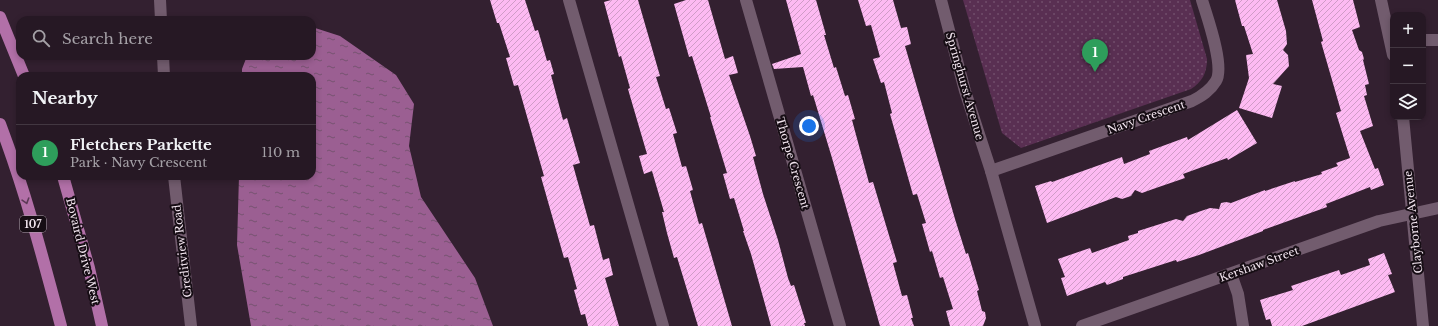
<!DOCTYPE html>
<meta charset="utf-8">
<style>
:root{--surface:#261824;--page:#322531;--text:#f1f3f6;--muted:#a4a0a6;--line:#423741;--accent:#f987e9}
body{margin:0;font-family:"Libre Baskerville",serif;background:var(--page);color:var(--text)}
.controls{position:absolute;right:12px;top:12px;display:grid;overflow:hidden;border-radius:8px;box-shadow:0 2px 6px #0003}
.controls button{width:36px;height:36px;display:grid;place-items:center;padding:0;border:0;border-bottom:1px solid var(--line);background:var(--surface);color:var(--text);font:20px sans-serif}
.you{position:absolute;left:809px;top:126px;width:14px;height:14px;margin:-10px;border:3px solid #fff;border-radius:50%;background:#1a73e8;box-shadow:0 0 0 6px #1a73e833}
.badge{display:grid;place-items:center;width:26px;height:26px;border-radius:50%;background:var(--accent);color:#fff;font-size:13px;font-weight:700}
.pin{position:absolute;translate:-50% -33px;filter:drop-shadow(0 1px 2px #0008)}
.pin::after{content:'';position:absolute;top:21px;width:14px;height:12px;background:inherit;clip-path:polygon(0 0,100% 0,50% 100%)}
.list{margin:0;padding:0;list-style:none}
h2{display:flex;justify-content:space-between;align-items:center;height:52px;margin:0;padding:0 16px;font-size:17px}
h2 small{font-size:13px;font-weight:400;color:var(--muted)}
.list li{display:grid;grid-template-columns:26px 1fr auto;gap:12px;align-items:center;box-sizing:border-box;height:56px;padding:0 16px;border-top:1px solid var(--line)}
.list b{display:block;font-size:15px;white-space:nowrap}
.list p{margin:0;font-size:13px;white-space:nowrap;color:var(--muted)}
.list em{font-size:13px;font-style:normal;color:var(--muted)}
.icon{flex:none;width:22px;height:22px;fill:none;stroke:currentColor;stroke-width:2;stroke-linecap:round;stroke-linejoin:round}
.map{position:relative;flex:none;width:1438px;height:326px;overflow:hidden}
.search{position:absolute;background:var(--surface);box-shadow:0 2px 6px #0003;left:16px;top:16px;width:300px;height:44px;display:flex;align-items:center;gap:10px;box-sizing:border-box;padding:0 14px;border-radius:12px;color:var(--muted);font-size:15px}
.panel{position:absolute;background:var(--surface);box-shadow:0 2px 6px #0003;left:16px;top:72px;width:300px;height:108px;border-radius:12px}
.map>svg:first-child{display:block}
.park{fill:url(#park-dots)}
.water{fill:url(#water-ripples)}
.building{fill:url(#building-hatch)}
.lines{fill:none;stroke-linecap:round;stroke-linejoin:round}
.minor{stroke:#725c6e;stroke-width:12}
.tertiary{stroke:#725c6e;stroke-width:12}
.primary{stroke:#b270a8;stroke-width:12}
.oneway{stroke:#5c3a57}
.labels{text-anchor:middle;stroke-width:4;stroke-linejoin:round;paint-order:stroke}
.shield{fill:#160d14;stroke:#afa4ad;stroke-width:1}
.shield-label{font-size:10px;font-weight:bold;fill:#f1e4ee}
.street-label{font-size:11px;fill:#f1e4ee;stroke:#160d14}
</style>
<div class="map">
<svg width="1438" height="326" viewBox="0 0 1438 326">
<defs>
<pattern id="park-dots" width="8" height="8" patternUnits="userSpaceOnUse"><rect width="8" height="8" fill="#592f52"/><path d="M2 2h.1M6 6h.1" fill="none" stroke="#714d6b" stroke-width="1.8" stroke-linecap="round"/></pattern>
<pattern id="water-ripples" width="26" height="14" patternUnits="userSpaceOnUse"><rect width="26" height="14" fill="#9b5f92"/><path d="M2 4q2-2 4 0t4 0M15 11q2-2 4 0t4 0" fill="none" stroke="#765370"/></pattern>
<pattern id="building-hatch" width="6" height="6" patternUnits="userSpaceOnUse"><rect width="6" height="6" fill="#fdbaf2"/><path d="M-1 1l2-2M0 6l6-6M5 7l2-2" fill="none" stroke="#d09cc7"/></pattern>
</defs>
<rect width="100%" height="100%" fill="#332030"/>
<path class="park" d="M 963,0 L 1190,0 L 1207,59 C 1207,73 1202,82 1191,89 L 1021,148 L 1002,133 Z"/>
<path class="water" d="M 312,27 L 340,36 L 396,75 L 414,104 L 409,146 L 421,197 L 475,278 L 493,326 L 251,326 L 237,245 L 239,176 L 312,176 L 312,76 L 242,76 L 242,69 L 247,56 L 312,56 Z"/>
<g class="building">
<path d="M 490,0 L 525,0 L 535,31 L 538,30 L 547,61 L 550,60 L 554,74 L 551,75 L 563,120 L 567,118 L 580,163 L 573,165 L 590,226 L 594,225 L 603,260 L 609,258 L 613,275 L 605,278 L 619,326 L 588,326 L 585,314 L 581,315 L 574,290 L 577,289 L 568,257 L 564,258 L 541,177 L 544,176 L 518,85 L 514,86 L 506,58 L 510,57 L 499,23 L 497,23 Z"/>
<path d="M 611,0 L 638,0 L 660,76 L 656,77 L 666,109 L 669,108 L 677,133 L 673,134 L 682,167 L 686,166 L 693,190 L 690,191 L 699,224 L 702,223 L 732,326 L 698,326 L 677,257 L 674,258 L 667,233 L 662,212 L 664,212 L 652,171 L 644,174 L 639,156 L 647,154 L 630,96 L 628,89 L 630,88 L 621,56 L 619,57 L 604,2 Z"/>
<path d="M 686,0 L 708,0 L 725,59 L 733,56 L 738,73 L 729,75 L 750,136 L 756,156 L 753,157 L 763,194 L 778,240 L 788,278 L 791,286 L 794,285 L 806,323 L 804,323 L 805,326 L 771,326 L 751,254 L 743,231 L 744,231 L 734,198 L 730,199 L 723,174 L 727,173 L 710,117 L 711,117 L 692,56 L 689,57 L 674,4 Z"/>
<path d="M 786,0 L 816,0 L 826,35 L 824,35 L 834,68 L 836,67 L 845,96 L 848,95 L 855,119 L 852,120 L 869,183 L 873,182 L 897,262 L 893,263 L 902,296 L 907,295 L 913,318 L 911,318 L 914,326 L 880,326 L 832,158 L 813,95 L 811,96 L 803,67 L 774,69 L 772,64 L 801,54 Z"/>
<path d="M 858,0 L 893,0 L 901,28 L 907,27 L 911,44 L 905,46 L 955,219 L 966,254 L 968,253 L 979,290 L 977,291 L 982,311 L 985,312 L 986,318 L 983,326 L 950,326 L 946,311 L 953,309 L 943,277 L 940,278 L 932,251 L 930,252 L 922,224 L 926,223 L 917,194 L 913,195 L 890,114 L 892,113 L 884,82 L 881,83 L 873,59 L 880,57 L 871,25 L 866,26 Z"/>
<path d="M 1235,0 L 1277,0 L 1286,31 L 1287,44 L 1283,50 L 1288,55 L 1289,66 L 1273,84 L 1282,86 L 1272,118 L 1239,108 L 1249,78 L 1246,55 L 1253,54 L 1244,26 L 1242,26 Z"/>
<path d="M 1312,0 L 1353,0 L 1360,27 L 1352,30 L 1359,50 L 1362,52 L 1364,59 L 1363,60 L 1369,84 L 1365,85 L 1367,95 L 1364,96 L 1373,126 L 1360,131 L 1375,169 L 1378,168 L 1384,185 L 1371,190 L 1370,187 L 1326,204 L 1327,207 L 1263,230 L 1263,231 L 1199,255 L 1177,262 L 1176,260 L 1123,277 L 1123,279 L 1107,285 L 1105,282 L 1067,296 L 1061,278 L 1065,277 L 1058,259 L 1090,248 L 1092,253 L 1129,240 L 1128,236 L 1138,233 L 1138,231 L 1176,219 L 1183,221 L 1187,216 L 1201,211 L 1210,208 L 1219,209 L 1221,203 L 1226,202 L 1231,203 L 1265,190 L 1265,191 L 1295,181 L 1295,182 L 1322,174 L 1321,172 L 1338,166 L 1336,163 L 1350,158 L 1336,113 L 1341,111 L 1321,42 L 1323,41 Z"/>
<path d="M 1237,110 L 1257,143 L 1228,160 L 1227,158 L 1183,174 L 1185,178 L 1153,189 L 1142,193 L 1135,190 L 1131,196 L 1122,199 L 1116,197 L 1047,223 L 1035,186 L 1051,181 L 1052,182 L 1122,157 L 1124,164 L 1150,154 L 1149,151 L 1187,137 L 1188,140 Z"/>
<path d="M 1384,253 L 1392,274 L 1388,275 L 1395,292 L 1302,326 L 1272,326 L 1270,319 L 1266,320 L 1260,300 L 1293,290 L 1291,286 L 1339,270 L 1341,275 L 1370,265 L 1368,259 Z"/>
</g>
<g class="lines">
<g class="minor">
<path d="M 569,0 L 663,326"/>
<path d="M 746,0 L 840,326"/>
<path d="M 1381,0 L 1393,55"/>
<path d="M 1423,40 L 1438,40"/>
<path d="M 1403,117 L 1423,326"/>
<path d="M 991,171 L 1192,101 C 1202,96 1210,91 1216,81 C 1225,66 1207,17 1202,0"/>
<path d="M 1231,274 L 1238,294 L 1243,326"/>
<path d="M 1082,326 L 1379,221 L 1438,208"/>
</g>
<g class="tertiary">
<path d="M 160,0 L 161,20"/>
<path d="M 941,0 L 965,91 L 991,171 L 1035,326"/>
<path d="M 163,56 L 164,76"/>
<path d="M 174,176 L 191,326"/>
</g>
<g class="primary">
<path d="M 0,17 L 24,76"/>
<path d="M 0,124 C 25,190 43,258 61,326"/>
<path d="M 63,176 L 89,268 L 102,326"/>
</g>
</g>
<defs><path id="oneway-chevron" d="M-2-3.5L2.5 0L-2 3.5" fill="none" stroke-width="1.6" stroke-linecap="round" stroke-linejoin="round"/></defs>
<use class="oneway" href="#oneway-chevron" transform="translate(26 201) rotate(73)"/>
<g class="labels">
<rect class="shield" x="20" y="216" width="26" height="16" rx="3"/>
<g class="shield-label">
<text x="33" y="228">107</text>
</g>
<g class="street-label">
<text transform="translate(965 86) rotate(74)" y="4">Springhurst Avenue</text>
<text transform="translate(1146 117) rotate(-19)" y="4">Navy Crescent</text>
<text transform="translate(793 163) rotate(74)" y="4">Thorpe Crescent</text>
<text transform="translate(1413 222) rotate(-96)" y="4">Clayborne Avenue</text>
<text transform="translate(83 251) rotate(76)" y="4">Bovaird Drive West</text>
<text transform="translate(182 251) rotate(-97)" y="4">Creditview Road</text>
<text transform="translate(1259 264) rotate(-20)" y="4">Kershaw Street</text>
</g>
</g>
</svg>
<div class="controls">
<button>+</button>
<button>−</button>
<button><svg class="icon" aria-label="layers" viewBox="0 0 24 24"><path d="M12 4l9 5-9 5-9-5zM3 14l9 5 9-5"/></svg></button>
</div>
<div class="you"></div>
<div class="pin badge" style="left:1095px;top:72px;background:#2e9e5b">1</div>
<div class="search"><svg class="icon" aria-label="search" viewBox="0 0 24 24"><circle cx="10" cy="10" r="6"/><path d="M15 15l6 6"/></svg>Search here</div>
<section class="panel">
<h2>Nearby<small></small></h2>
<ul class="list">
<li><span class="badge" style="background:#2e9e5b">1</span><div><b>Fletchers Parkette</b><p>Park · Navy Crescent</p></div><em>110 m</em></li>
</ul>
</section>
</div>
